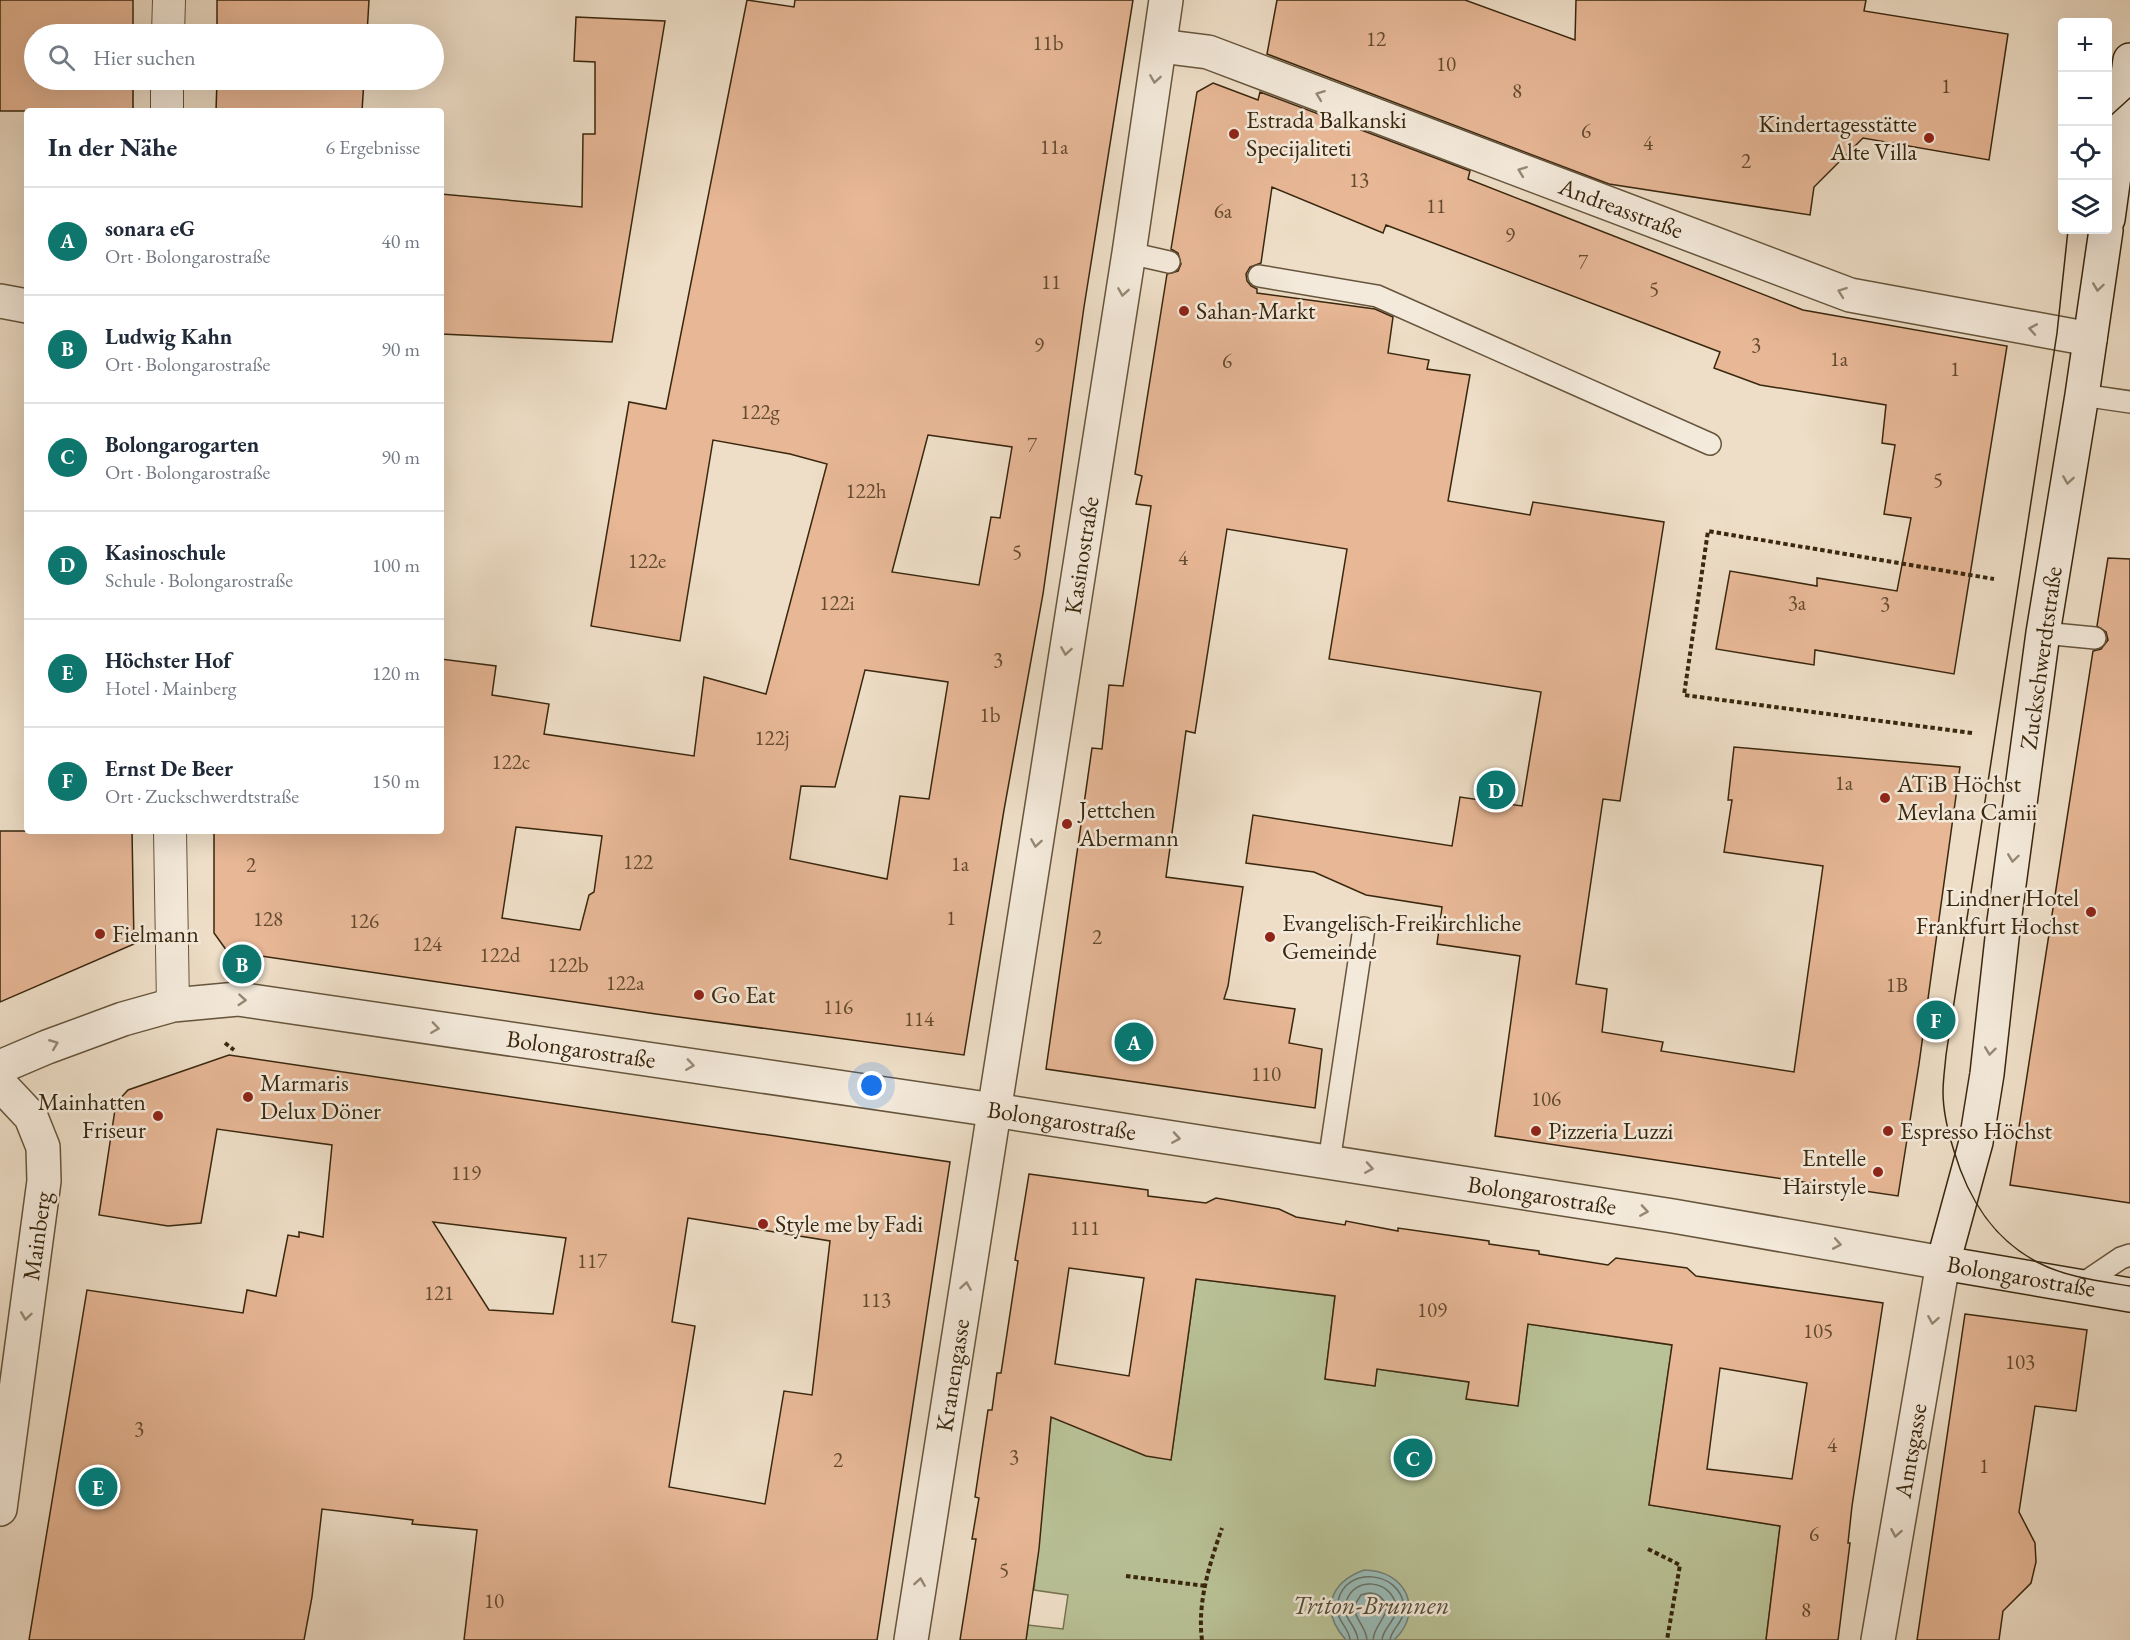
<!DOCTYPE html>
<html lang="de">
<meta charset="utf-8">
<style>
:root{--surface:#fff;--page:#f6f6f7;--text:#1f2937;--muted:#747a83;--line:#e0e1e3;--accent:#0f766e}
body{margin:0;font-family:"EB Garamond",serif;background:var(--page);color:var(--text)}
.controls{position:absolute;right:18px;top:18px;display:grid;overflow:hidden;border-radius:6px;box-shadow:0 6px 24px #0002}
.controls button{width:54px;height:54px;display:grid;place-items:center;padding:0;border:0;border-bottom:2px solid var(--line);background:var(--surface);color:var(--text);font:30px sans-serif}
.you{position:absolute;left:872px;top:1086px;width:21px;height:21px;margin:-15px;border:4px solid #fff;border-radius:50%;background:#1a73e8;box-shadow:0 0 0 9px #1a73e833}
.badge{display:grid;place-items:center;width:39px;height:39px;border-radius:50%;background:var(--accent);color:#fff;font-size:20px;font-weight:700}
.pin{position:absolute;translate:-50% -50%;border:3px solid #fff;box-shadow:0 2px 6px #0006}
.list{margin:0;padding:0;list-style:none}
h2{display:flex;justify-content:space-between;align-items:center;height:78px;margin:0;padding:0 24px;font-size:26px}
h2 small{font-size:20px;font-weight:400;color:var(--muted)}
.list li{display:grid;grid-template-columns:39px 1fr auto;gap:18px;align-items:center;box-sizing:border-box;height:108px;padding:0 24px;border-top:2px solid var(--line)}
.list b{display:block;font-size:22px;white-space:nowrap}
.list p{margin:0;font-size:20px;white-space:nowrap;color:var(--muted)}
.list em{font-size:20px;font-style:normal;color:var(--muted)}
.icon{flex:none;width:33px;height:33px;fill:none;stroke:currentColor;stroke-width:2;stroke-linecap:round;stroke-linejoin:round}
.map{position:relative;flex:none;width:2130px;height:1640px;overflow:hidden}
.search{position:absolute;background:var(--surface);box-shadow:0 6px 24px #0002;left:24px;top:24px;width:420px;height:66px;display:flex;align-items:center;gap:15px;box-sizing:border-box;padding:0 21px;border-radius:33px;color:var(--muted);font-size:22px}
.panel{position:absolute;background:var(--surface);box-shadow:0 6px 24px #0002;left:24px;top:108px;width:420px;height:726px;border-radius:6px}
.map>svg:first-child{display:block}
.green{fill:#b9c196;stroke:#797452;stroke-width:1.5}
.water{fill:#99bcb9;stroke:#738075;stroke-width:1.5}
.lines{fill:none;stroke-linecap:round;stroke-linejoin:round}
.shore{stroke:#697264;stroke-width:1.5}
.building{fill:#e7b796;stroke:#39270e;stroke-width:1.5;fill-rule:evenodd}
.service-casing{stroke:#66553c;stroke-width:24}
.pedestrian-casing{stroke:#66553c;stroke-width:34}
.minor-casing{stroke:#66553c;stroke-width:36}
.tertiary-casing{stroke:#66553c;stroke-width:36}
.secondary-casing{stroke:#39270e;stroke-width:36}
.path{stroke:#39270e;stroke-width:4;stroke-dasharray:4.5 3;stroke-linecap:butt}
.service{stroke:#f4eadb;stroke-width:21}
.pedestrian{stroke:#f4eadb;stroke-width:32}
.minor{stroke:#f4eadb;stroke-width:33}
.tertiary{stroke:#f4eadb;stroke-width:33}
.secondary{stroke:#f4eadb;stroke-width:33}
.tram{stroke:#39270e;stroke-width:1.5}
.oneway{stroke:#968874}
.poi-dot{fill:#8f2418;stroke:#f4eadb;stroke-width:2}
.labels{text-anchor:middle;stroke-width:5;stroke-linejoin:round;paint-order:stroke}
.number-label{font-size:21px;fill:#644b30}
.poi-label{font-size:24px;fill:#39270e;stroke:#f4eadb;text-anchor:start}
.street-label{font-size:24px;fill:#39270e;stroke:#f4eadb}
.water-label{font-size:26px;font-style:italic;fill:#514c39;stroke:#f4eadb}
</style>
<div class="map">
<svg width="2130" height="1640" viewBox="0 0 2130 1640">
<rect width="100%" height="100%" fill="#eedec7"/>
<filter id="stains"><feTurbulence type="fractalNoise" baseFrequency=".00333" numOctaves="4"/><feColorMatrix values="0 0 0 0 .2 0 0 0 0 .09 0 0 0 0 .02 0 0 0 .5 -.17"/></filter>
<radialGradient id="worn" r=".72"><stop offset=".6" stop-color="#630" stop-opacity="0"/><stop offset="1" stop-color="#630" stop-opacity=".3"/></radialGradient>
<path class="green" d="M 1196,1279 L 1335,1296 L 1325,1379 L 1375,1386 L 1377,1369 L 1469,1382 L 1467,1399 L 1518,1406 L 1528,1324 L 1672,1345 L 1649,1505 L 1780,1526 L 1766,1640 L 1026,1640 L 1028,1625 L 1063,1629 L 1068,1595 L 1034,1590 L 1051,1417 L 1171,1460 Z"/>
<path class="water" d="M 1364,1570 C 1406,1570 1425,1611 1394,1640 L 1346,1640 C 1320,1611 1329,1583 1364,1570 Z"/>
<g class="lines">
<g class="shore">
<path d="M 1350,1640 C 1349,1626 1334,1621 1338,1601 C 1346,1565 1400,1571 1404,1606 C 1405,1622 1391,1629 1390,1640"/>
<path d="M 1358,1640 C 1357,1625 1341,1618 1346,1602 C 1354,1575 1392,1580 1396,1606 C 1398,1620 1383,1627 1382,1640"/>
<path d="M 1367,1640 C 1366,1626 1354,1619 1354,1606 L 1361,1595 C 1374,1590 1382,1595 1387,1607 C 1385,1620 1374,1626 1373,1640"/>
</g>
</g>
<g class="building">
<path d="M 0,0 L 133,0 L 133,34 L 34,34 L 34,80 L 133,80 L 133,111 L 0,111 Z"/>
<path d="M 217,0 L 369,0 L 367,34 L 217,34 Z"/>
<path d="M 747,0 L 794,7 L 795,0 L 1133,0 L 1084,307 L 1043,594 L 1004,810 L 964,1055 L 656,1014 L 227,951 L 214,933 L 214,831 L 441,831 L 441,659 L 496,666 L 492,695 L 549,704 L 544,734 L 694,756 L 704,677 L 766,694 L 827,464 L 790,454 L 713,440 L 680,641 L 591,626 L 629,402 L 666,409 ZM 928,435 L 1012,447 L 1000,518 L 991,517 L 979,585 L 892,572 ZM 865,670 L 948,682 L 929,799 L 900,796 L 887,879 L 790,859 L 801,786 L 835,787 ZM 516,827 L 602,836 L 594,892 L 589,895 L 580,930 L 502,918 Z"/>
<path d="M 1277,0 L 1465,0 L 1575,40 L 1576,0 L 1866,0 L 1864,11 L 2008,34 L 1989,160 L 1863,138 L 1814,187 L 1810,215 L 1609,184 L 1267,54 Z"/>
<path d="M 576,17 L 665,21 L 612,342 L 441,334 L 441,194 L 582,207 L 583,134 L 595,134 L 595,62 L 574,61 Z"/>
<path d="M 217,80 L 364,80 L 362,111 L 216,111 Z"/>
<path d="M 1213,83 L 1258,100 L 1260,92 L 1470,171 L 1468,179 L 1803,310 L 2007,346 L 1954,674 L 1815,650 L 1814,665 L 1716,649 L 1730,571 L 1817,586 L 1817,578 L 1897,591 L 1911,518 L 1884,514 L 1895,445 L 1882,443 L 1886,405 L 1760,385 L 1714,368 L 1720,352 L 1386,225 L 1383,233 L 1272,187 L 1261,263 L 1250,267 L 1246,274 L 1247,281 L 1251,286 L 1257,289 L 1257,293 L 1375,309 L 1393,317 L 1388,353 L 1429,360 L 1427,369 L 1470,375 L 1448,501 L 1530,515 L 1533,502 L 1664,522 L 1620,801 L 1603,799 L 1576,984 L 1607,989 L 1602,1032 L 1663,1042 L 1661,1051 L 1794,1072 L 1823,866 L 1724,852 L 1732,800 L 1728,800 L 1734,747 L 1960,767 L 1919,1064 L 1898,1196 L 1495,1136 L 1520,956 L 1437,944 L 1442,907 L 1366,895 L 1314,872 L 1246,863 L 1253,815 L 1452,846 L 1460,797 L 1522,806 L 1541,692 L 1329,659 L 1347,549 L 1227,529 L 1195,733 L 1186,731 L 1166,877 L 1243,887 L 1228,986 L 1224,999 L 1295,1009 L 1289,1043 L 1322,1049 L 1315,1108 L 1046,1069 L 1092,748 L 1102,749 L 1109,685 L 1123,686 L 1151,506 L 1136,504 L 1142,476 L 1135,474 L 1167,274 L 1178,271 L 1181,264 L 1178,253 L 1171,249 L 1185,164 L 1197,92 Z"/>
<path d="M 2108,558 L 2130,559 L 2130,1203 L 2010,1185 L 2093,651 L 2101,649 L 2108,640 L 2106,632 L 2097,626 Z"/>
<path d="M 0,831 L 132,831 L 134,944 L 0,1002 Z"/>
<path d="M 229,1055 L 950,1162 L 877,1640 L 464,1640 L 477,1530 L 412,1524 L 413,1520 L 322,1509 L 312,1597 L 304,1640 L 29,1640 L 87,1290 L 243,1313 L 247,1290 L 276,1296 L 288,1235 L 299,1237 L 299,1232 L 323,1237 L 332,1145 L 217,1129 L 201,1223 L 168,1226 L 99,1215 L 116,1103 L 128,1090 ZM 688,1218 L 830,1241 L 812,1395 L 784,1391 L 765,1504 L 669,1487 L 695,1326 L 672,1322 ZM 433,1222 L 566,1238 L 553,1314 L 489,1310 Z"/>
<path d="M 1029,1174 L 1148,1190 L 1148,1196 L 1206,1203 L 1216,1198 L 1279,1209 L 1296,1217 L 1345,1225 L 1346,1221 L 1398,1231 L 1398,1228 L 1489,1241 L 1489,1244 L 1539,1251 L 1539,1254 L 1608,1265 L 1616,1258 L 1687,1268 L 1696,1276 L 1883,1303 L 1852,1506 L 1848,1543 L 1850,1543 L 1838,1640 L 1766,1640 L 1780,1526 L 1649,1505 L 1672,1345 L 1528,1324 L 1518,1406 L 1466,1399 L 1469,1382 L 1377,1369 L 1375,1386 L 1325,1379 L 1335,1296 L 1196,1279 L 1171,1460 L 1146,1456 L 1051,1417 L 1039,1549 L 1026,1640 L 960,1640 L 976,1539 L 972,1539 L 979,1498 L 975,1497 L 988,1410 L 992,1410 L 997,1373 L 1001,1373 L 1018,1261 L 1015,1260 ZM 1069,1268 L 1144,1278 L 1129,1376 L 1055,1364 ZM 1720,1368 L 1807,1383 L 1792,1479 L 1707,1469 Z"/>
<path d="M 1965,1314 L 2087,1330 L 2076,1411 L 2035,1406 L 2019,1512 L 2035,1543 L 2036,1562 L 2031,1583 L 2003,1611 L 1999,1640 L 1917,1640 Z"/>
</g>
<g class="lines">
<defs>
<g id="service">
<path d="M 1129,253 L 1169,262"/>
<path d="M 1259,276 L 1377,296 L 1710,444"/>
<path d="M 2082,395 L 2130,402"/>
<path d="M 2043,633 L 2095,638"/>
<path d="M 1329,1162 L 1364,928"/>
<path d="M 2078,1287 L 2121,1258 L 2130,1255"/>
</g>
<g id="pedestrian">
<path d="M 168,34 L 169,0"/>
<path d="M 167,111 L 167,80"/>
<path d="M 170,831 L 173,1005"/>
</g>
<g id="minor">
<path id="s1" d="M 1160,46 L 1208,52 L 1850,295 L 2090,339"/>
<path d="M 0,301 L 27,306"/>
<path d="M 0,1084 L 31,1117 L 43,1147 L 44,1181 L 0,1509"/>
<path id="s2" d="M 911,1640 L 1129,253 L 1166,0"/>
<path id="s3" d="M 1878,1640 L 1943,1263"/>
</g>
<g id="tertiary">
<path id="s4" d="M 0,1067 L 47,1047 L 123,1019 L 173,1005 L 238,999 L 994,1110 L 1673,1216 L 1943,1263"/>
</g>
<g id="secondary">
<path d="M 2108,219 L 2130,60"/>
<path id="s5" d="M 2106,230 L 2082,395 L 2043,633 L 2003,929 L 1987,1074 L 1976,1142 L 1943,1263 L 2130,1295"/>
</g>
</defs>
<use href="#service" class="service-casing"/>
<use href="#pedestrian" class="pedestrian-casing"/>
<use href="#minor" class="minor-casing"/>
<use href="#tertiary" class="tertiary-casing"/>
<use href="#secondary" class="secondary-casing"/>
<g class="path">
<path d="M 1972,733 L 1684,695 L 1708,531 L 1994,579"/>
<path d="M 225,1043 L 234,1050"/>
<path d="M 1648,1549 L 1680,1565 L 1667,1640"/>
<path d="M 1126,1576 L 1206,1586"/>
<path d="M 1202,1640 C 1197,1602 1210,1563 1222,1528"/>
</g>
<use href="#service" class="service"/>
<use href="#pedestrian" class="pedestrian"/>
<use href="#minor" class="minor"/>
<use href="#tertiary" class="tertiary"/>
<use href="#secondary" class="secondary"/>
<g class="tram">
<path d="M 2108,118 L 2130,98"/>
<path d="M 2068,230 L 2057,333 L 1946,1055 C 1945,1067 1943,1080 1943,1092 C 1943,1112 1948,1132 1954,1151 C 1968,1198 1992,1238 2037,1262 C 2065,1277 2099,1281 2130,1286"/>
</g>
</g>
<defs><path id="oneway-chevron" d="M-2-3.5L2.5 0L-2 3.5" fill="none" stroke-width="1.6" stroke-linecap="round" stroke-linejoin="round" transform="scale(1.5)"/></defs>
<g class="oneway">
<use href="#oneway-chevron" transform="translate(1155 79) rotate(99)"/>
<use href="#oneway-chevron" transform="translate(1320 95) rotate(-159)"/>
<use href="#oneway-chevron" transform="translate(1522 171) rotate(-159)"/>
<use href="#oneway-chevron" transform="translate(2098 287) rotate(98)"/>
<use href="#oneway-chevron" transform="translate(1123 292) rotate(99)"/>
<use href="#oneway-chevron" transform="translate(1842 292) rotate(-160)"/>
<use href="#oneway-chevron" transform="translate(2033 329) rotate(-170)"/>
<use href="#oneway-chevron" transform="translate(2068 480) rotate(99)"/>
<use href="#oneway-chevron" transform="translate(1066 651) rotate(99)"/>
<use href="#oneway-chevron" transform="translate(1036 843) rotate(99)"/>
<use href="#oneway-chevron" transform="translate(2013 858) rotate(98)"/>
<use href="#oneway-chevron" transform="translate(242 1000) rotate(4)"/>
<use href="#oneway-chevron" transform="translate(435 1028) rotate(8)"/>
<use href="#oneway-chevron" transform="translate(54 1044) rotate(-22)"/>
<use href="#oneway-chevron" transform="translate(1990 1051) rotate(97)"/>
<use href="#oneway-chevron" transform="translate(690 1065) rotate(8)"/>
<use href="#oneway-chevron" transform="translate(1176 1138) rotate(9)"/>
<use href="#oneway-chevron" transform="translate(1369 1168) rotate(9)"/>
<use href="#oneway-chevron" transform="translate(1644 1211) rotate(9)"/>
<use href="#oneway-chevron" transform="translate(1837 1244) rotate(10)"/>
<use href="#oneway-chevron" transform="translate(966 1286) rotate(-81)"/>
<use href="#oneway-chevron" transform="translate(26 1316) rotate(98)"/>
<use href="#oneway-chevron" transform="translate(1933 1320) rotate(100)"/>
<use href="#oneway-chevron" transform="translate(1896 1533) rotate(100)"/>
<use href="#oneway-chevron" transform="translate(920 1582) rotate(-81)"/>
</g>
<g class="poi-dot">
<circle cx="1234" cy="134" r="6"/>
<circle cx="1929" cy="138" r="6"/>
<circle cx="1184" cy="311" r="6"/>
<circle cx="1885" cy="798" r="6"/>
<circle cx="1067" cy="824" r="6"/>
<circle cx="2091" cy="912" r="6"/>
<circle cx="100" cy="934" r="6"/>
<circle cx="1270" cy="937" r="6"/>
<circle cx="699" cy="995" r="6"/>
<circle cx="248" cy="1097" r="6"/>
<circle cx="158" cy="1116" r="6"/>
<circle cx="1536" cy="1131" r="6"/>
<circle cx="1888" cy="1131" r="6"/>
<circle cx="1878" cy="1172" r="6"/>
<circle cx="763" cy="1224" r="6"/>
</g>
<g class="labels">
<g class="number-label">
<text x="1376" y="46">12</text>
<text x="1048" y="50">11b</text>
<text x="1446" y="71">10</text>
<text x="1946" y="93">1</text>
<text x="1517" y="98">8</text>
<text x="1586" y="138">6</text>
<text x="1648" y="150">4</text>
<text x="1054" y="154">11a</text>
<text x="1746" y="168">2</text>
<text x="1359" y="187">13</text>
<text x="1436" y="213">11</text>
<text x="1223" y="218">6a</text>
<text x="1510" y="242">9</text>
<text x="1583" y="269">7</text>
<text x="1051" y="289">11</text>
<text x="1654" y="296">5</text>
<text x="1039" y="352">9</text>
<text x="1756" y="352">3</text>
<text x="1839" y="366">1a</text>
<text x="1227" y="368">6</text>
<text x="1955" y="376">1</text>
<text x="760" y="419">122g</text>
<text x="1032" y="452">7</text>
<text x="1938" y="487">5</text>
<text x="866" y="498">122h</text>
<text x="1017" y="559">5</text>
<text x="1183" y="565">4</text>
<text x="647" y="568">122e</text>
<text x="837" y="610">122i</text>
<text x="1797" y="610">3a</text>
<text x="1885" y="611">3</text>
<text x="998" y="667">3</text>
<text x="990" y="722">1b</text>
<text x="772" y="745">122j</text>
<text x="511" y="769">122c</text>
<text x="1844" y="790">1a</text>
<text x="638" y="869">122</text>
<text x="960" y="871">1a</text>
<text x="251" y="872">2</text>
<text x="951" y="925">1</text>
<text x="268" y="926">128</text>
<text x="364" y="928">126</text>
<text x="1097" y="944">2</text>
<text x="427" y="951">124</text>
<text x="500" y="962">122d</text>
<text x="568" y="972">122b</text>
<text x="625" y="990">122a</text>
<text x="1897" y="992">1B</text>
<text x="838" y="1014">116</text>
<text x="919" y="1026">114</text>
<text x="1266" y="1081">110</text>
<text x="1546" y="1106">106</text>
<text x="466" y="1180">119</text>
<text x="1085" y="1235">111</text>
<text x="592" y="1268">117</text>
<text x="439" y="1300">121</text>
<text x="876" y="1307">113</text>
<text x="1432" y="1317">109</text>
<text x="1818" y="1338">105</text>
<text x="2020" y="1369">103</text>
<text x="139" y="1436">3</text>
<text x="1832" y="1452">4</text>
<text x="1014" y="1464">3</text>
<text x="838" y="1467">2</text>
<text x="1984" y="1473">1</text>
<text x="1814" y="1541">6</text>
<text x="1004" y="1577">5</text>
<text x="494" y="1608">10</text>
<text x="1806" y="1617">8</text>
</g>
<g class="poi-label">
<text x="1246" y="128">Estrada Balkanski<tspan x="1246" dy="28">Specijaliteti</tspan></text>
<text x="1917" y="132" text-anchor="end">Kindertagesstätte<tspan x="1917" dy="28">Alte Villa</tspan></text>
<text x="1196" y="319">Sahan-Markt</text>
<text x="1897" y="792">ATiB Höchst<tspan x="1897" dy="28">Mevlana Camii</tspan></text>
<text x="1079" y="818">Jettchen<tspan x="1079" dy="28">Abermann</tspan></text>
<text x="2079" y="906" text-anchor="end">Lindner Hotel<tspan x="2079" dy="28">Frankfurt Hochst</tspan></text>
<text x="1282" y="931">Evangelisch-Freikirchliche<tspan x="1282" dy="28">Gemeinde</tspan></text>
<text x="112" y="942">Fielmann</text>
<text x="711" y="1003">Go Eat</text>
<text x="260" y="1091">Marmaris<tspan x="260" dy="28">Delux Döner</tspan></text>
<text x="146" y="1110" text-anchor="end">Mainhatten<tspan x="146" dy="28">Friseur</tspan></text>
<text x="1548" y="1139">Pizzeria Luzzi</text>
<text x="1900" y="1139">Espresso Höchst</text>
<text x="1866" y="1166" text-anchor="end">Entelle<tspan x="1866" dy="28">Hairstyle</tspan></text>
<text x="775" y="1232">Style me by Fadi</text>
</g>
<g class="street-label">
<text dy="8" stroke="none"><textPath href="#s1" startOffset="490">Andreasstraße</textPath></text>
<text dy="8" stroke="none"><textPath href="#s2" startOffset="1098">Kasinostraße</textPath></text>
<text transform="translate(2041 658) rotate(-82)" y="8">Zuckschwerdtstraße</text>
<text dy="8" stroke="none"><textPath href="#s4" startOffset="596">Bolongarostraße</textPath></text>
<text dy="8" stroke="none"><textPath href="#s4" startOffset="1082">Bolongarostraße</textPath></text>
<text dy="8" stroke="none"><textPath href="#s4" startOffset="1568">Bolongarostraße</textPath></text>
<text transform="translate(37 1236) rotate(-82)" y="8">Mainberg</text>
<text dy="8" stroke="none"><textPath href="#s5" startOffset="1126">Bolongarostraße</textPath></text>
<text dy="8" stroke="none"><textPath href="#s2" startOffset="268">Kranengasse</textPath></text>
<text dy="8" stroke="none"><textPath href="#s3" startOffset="192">Amtsgasse</textPath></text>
</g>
<g class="water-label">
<text x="1371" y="1614">Triton-Brunnen</text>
</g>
</g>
<rect width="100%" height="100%" filter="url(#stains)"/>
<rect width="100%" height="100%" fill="url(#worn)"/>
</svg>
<div class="controls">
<button>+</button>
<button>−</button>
<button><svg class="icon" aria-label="locate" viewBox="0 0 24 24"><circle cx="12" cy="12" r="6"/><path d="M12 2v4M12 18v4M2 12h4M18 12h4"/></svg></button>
<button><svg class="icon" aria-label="layers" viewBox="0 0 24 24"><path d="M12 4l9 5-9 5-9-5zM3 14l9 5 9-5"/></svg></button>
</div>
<div class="you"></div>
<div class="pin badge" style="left:1134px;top:1042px">A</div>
<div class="pin badge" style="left:242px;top:964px">B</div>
<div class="pin badge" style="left:1413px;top:1458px">C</div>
<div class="pin badge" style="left:1496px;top:790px">D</div>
<div class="pin badge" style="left:98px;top:1487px">E</div>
<div class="pin badge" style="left:1936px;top:1020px">F</div>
<div class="search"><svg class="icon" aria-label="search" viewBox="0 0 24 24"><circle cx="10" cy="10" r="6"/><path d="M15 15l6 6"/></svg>Hier suchen</div>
<section class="panel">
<h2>In der Nähe<small>6 Ergebnisse</small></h2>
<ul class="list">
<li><span class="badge">A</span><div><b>sonara eG</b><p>Ort · Bolongarostraße</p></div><em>40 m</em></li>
<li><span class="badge">B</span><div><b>Ludwig Kahn</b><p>Ort · Bolongarostraße</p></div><em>90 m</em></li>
<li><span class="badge">C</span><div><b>Bolongarogarten</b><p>Ort · Bolongarostraße</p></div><em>90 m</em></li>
<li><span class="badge">D</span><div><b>Kasinoschule</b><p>Schule · Bolongarostraße</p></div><em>100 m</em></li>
<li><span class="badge">E</span><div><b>Höchster Hof</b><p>Hotel · Mainberg</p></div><em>120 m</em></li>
<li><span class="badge">F</span><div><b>Ernst De Beer</b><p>Ort · Zuckschwerdtstraße</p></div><em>150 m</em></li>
</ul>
</section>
</div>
